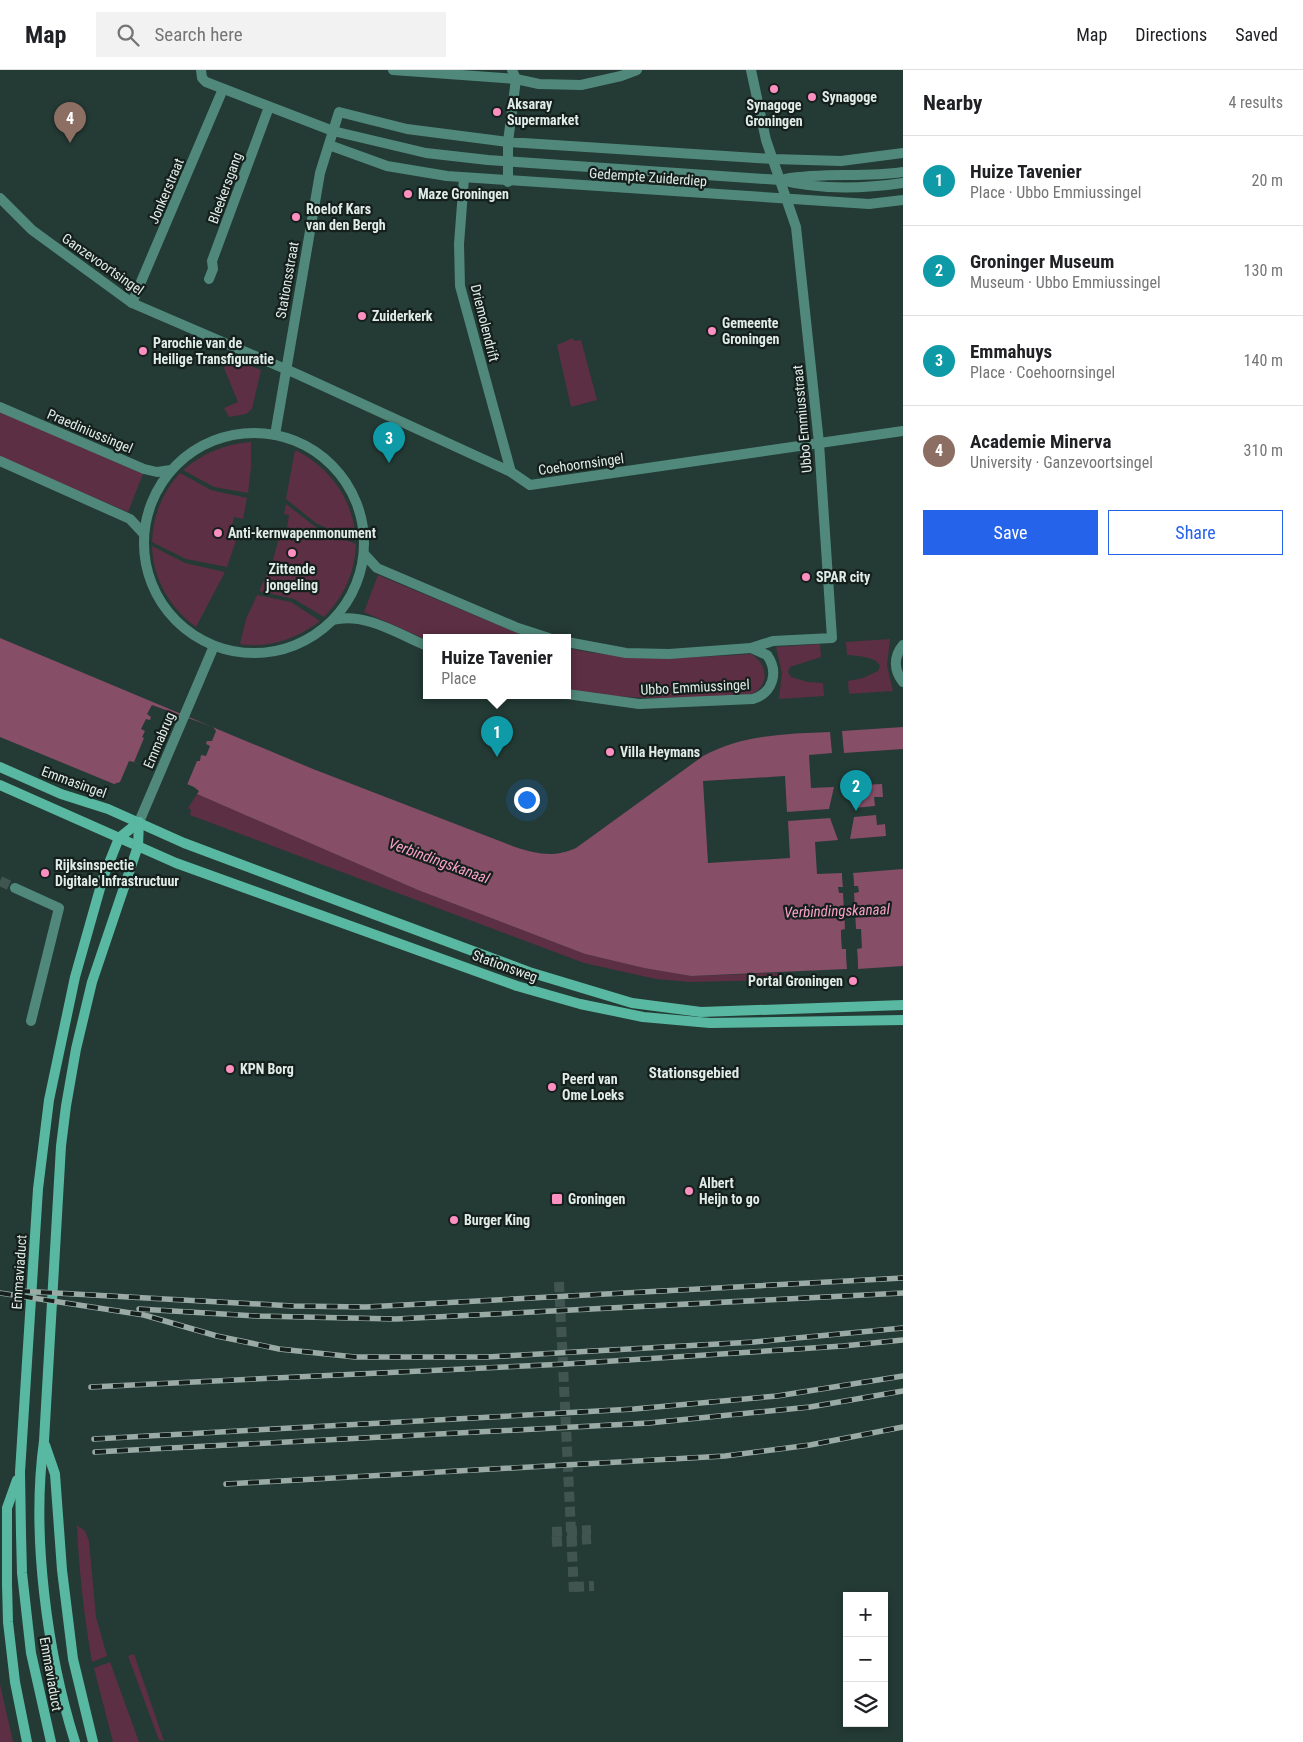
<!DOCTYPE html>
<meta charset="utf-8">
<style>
:root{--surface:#fff;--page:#f2f2f2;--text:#202124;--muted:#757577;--line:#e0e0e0;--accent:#2563eb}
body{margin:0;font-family:"Roboto Condensed",sans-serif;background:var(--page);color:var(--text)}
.controls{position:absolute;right:15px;bottom:15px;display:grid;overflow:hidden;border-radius:0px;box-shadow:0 2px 8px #0003}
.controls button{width:45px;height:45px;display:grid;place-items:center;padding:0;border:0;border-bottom:1px solid var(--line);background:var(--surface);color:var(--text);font:25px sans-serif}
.you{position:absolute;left:526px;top:729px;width:18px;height:18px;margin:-12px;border:4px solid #fff;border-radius:50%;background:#1a73e8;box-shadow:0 0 0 8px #1a73e833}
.badge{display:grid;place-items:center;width:32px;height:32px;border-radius:50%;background:var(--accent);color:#fff;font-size:16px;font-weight:700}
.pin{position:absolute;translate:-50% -41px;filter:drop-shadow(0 1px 2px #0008)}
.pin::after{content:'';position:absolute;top:26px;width:18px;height:15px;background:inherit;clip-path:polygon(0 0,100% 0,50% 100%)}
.popup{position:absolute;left:423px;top:564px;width:148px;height:65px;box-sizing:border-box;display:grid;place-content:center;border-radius:0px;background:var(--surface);filter:drop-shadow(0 1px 4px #0005);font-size:16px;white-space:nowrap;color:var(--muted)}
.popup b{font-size:19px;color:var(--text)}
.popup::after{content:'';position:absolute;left:50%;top:100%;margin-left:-10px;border:10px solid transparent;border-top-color:var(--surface)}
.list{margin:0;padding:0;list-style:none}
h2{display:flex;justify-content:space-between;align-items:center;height:65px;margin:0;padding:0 20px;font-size:21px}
h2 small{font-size:16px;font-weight:400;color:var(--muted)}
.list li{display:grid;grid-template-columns:32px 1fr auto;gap:15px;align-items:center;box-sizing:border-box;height:90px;padding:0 20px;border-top:1px solid var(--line)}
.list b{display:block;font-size:19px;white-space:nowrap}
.list p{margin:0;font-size:16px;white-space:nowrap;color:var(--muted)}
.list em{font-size:16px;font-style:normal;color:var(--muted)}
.actions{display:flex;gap:10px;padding:15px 20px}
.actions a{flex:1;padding:11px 0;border:1px solid var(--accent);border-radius:0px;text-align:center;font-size:18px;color:var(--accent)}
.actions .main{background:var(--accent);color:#fff}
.icon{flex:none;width:28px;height:28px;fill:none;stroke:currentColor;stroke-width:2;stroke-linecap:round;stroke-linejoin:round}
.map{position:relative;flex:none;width:903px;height:1672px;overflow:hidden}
header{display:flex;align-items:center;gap:30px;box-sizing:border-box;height:70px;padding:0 25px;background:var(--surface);border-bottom:1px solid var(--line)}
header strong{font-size:24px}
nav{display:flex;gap:28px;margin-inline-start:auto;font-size:18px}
.search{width:350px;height:45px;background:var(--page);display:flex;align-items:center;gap:12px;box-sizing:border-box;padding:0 18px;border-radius:0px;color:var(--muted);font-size:19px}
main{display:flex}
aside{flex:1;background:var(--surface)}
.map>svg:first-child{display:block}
.green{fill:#5d2f44}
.water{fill:#864e67}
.pier{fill:#243a34}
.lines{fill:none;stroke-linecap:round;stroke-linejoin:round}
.street-tunnel{stroke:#40554f;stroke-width:10;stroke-dasharray:10 5;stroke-linecap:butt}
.street{stroke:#50897b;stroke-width:10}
.secondary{stroke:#58b8a2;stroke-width:10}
.rail-casing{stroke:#9aaba6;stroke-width:5.5}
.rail{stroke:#151f1c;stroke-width:4;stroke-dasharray:11;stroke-linecap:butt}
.poi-dot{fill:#fd8fc1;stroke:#151f1c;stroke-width:2}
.labels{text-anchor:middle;stroke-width:4.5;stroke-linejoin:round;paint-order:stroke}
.poi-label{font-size:14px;font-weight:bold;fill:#dfece8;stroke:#151f1c;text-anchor:start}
.street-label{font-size:14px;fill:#dfece8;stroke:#151f1c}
.water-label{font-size:15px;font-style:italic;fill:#f8a1c7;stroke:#151f1c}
.neighbourhood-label{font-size:15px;font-weight:bold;fill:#dfece8;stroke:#151f1c}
</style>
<header>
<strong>Map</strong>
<div class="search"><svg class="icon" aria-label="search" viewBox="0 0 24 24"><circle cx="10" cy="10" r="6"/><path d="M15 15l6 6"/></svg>Search here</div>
<nav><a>Map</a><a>Directions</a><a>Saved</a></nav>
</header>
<main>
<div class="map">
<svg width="903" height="1672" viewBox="0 0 903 1672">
<rect width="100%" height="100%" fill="#243a34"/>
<g class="green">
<path d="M 573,268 L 574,271 L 581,270 L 597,330 L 571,337 L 557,275 Z"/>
<path d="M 229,287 L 261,300 L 252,339 L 246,344 L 229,347 L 224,338 L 238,332 L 224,298 Z"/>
<path d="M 0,342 L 143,404 L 128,442 L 0,387 Z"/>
<path d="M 251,372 L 251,397 L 248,423 L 214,417 L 183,400 C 203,383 225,374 251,372 Z"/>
<path d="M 295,380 C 330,397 353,430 356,469 L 317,454 L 286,429 Z"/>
<path d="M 180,403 L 211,420 L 247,428 L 243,449 L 234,447 L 231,459 L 239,462 L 227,497 L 186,489 L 152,472 C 153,446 162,423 180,403 Z"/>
<path d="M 286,434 L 317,458 L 356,474 C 355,502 344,527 324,547 L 294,529 L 259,521 L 272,493 L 282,458 L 287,458 L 289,445 L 284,444 Z"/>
<path d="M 152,476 L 185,493 L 225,502 L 196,557 C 170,538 153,509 152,476 Z"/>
<path d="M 378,505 L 517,563 L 532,568 L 427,570 L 364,542 Z"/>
<path d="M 257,525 L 291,532 L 320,551 C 298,568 269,579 240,574 L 246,549 Z"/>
<path d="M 890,569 L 887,596 L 893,621 L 849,624 L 848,611 L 863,608 L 878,601 L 880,596 C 876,586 857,586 847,585 L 846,572 Z"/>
<path d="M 820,574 L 821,587 L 790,597 L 788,602 L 791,607 L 808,612 L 823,613 L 824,626 L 779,629 L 782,603 L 776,577 Z"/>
<path d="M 567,578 C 632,592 686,588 751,584 C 768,594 770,615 752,624 C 689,628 629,632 567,619 Z"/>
<path d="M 197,724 L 418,820 L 585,884 L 644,898 L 691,906 L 779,903 L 779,910 L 691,912 L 656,909 L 584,893 L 190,745 L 191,740 L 188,738 Z"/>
<path d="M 77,1455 L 85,1461 L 89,1471 L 96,1547 L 107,1586 L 92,1592 C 84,1546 79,1502 77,1455 Z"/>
<path d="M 134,1584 L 164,1671 L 159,1670 L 128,1586 Z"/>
<path d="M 110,1592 L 139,1672 L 113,1672 L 94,1598 Z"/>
<path d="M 0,1614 L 13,1672 L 0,1672 Z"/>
</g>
<g class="water">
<path d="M 0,568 L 313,699 L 515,777 C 537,784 554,788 576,778 L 703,686 C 743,664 786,664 830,662 L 832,683 L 809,685 L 811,718 L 834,717 L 829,739 L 787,742 L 785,706 L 703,711 L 708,793 L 790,788 L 788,751 L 830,748 L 838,770 L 815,772 L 817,804 L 842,803 L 843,817 L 839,823 L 858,822 L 858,816 L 854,816 L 853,803 L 903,799 L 903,896 L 858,899 L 857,878 L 861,878 L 860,859 L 841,860 L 842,879 L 846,879 L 847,899 L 691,906 L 644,898 L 585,884 L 418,820 L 197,724 L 199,721 L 194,717 L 134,692 L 129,691 L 120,712 L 114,714 L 0,667 Z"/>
<path d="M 903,657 L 903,679 L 844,683 L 842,661 Z"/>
<path d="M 882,714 L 883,727 L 874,727 L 875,736 L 854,738 L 846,716 Z"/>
<path d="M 876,745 L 877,755 L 885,754 L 886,766 L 850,769 L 854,747 Z"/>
</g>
<g class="pier">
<path d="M 152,635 L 213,657 L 216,661 L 212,671 L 207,671 L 206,674 L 210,676 L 206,686 L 201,685 L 200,691 L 197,691 L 187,715 L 134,692 L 144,668 L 142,667 L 145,661 L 141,659 L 146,649 L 150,650 L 151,647 L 147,644 Z"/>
<path d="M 842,803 L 844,803 L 845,817 L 841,820 L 856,820 L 851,817 L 850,803 L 853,803 L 854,816 L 858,816 L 859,822 L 854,823 L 856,859 L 861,859 L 862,878 L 857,879 L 858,899 L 856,899 L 855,878 L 859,876 L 858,862 L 843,862 L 844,877 L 848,879 L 849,899 L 847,899 L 846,879 L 842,879 L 841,860 L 845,859 L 843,823 L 839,823 L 838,817 L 843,817 Z"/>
</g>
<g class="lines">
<g class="street-tunnel">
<path d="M 0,811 L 15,818"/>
<path d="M 559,1212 L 574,1523"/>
<path d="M 552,1462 L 591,1460"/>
<path d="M 552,1472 L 591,1469"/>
<path d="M 574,1517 L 594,1516"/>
</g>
<g class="street">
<path d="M 201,0 L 202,8 L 206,12 L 333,61 L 426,83 L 488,90 L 780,110 C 820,120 862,119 903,113"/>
<path d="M 393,0 L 516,9 L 539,14 L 581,15 L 621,6 L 637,0"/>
<path d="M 329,75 L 387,96 L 447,106 L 869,134 L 903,130"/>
<path d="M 464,108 L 459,174 L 460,216 L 511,402"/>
<path d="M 785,109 C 824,102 864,108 903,102"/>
<path d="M 508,112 L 508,72 L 516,9 L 512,0"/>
<path d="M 0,128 L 32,160 L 132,233 L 297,304 L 511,402 L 530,415 L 903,361"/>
<path d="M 209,209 L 213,199 L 212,191 L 269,37"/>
<path d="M 132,233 L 223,19"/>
<path d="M 0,337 L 144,399 L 157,402 L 171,400"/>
<circle cx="254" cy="473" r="110"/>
<path d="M 275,365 L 320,103 L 339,42 L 407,59 L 508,72 L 773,89 L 841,91 L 903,83"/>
<path d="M 0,391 L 130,449 L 144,464"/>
<path d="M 364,484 L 377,498 L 518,558 L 549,568"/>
<path d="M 333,550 C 365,542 398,564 427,576"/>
<path d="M 567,572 L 626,583 L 669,584 L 751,578 L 773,571 L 832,568 L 819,373 L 796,157 L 766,70 L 751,0"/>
<path d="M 903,575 C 893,587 894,601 903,612"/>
<path d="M 567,624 L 639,634 L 753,629 C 773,623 779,602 767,585 L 751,578"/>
<path d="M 139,752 L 214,576"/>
<path d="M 15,818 L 59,838 L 31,951"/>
</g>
<g class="secondary">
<path d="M 0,697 L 61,724 L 108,739 L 184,773 L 376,845 L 529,902 L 632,933 L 701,942 L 903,935"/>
<path d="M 0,715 L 176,793 L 517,916 L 580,934 L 643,947 L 710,953 L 903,950"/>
<path d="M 45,1375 L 55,1404 L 62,1500 L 73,1589 L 93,1672"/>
<path d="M 17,1410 L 7,1438 L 7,1514 L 8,1552 L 15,1612 L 27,1672"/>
<path d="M 51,1672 L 31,1583 L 22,1503 L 21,1464 L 20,1402 L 38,1119 L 49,1030 L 75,907 L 103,808 L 119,768 L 139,752"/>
<path d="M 75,1672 C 47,1583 31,1464 44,1371 L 61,1076 L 66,1036 L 76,979 L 92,912 L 138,776 L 139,752"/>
</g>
<defs>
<g id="rail">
<path d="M 19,1221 L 293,1236 L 366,1237 L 903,1208"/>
<path d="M 0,1223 L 144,1245 L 217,1266 L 279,1279 L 355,1287 L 487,1287 L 754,1272 L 903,1258"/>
<path d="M 139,1239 L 257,1246 L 396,1249 L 903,1223"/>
<path d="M 91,1317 L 566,1294 L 843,1276 L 903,1270"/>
<path d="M 94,1369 L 634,1339 L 777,1326 L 903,1306"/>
<path d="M 95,1382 L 649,1353 L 810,1337 L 903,1321"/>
<path d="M 226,1414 L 725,1386 L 810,1375 L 903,1357"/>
</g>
</defs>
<use href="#rail" class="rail-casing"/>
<use href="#rail" class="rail"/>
</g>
<g class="poi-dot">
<circle cx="774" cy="19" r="5"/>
<circle cx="812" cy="27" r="5"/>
<circle cx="497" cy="42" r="5"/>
<circle cx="408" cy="124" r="5"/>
<circle cx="296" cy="147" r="5"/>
<circle cx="362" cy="246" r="5"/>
<circle cx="712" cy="261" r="5"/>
<circle cx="143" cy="281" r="5"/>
<circle cx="218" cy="463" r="5"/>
<circle cx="292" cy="483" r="5"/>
<circle cx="806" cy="507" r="5"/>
<circle cx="610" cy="682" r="5"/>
<circle cx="45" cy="803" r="5"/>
<circle cx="853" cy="911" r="5"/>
<circle cx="230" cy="999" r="5"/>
<circle cx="552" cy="1017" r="5"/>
<circle cx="689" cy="1121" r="5"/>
<rect x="551" y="1123" width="12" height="12" rx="2.5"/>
<circle cx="454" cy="1150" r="5"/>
</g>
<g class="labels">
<g class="poi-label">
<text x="822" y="32">Synagoge</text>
<text x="507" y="39">Aksaray<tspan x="507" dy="16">Supermarket</tspan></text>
<text x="774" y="40" text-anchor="middle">Synagoge<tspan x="774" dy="16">Groningen</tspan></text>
<text x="418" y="129">Maze Groningen</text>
<text x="306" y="144">Roelof Kars<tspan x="306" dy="16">van den Bergh</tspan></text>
<text x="372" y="251">Zuiderkerk</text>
<text x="722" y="258">Gemeente<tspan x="722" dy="16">Groningen</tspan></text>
<text x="153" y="278">Parochie van de<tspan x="153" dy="16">Heilige Transfiguratie</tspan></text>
<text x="228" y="468">Anti-kernwapenmonument</text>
<text x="292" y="504" text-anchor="middle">Zittende<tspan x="292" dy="16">jongeling</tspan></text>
<text x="816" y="512">SPAR city</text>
<text x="620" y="687">Villa Heymans</text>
<text x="55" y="800">Rijksinspectie<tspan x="55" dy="16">Digitale Infrastructuur</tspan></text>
<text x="843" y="916" text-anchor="end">Portal Groningen</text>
<text x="240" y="1004">KPN Borg</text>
<text x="562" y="1014">Peerd van<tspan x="562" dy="16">Ome Loeks</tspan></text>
<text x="699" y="1118">Albert<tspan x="699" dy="16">Heijn to go</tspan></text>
<text x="568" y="1134">Groningen</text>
<text x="464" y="1155">Burger King</text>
</g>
<g class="street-label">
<text transform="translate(648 107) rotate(4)" y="5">Gedempte Zuiderdiep</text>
<text transform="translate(225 118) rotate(-70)" y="5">Bleekersgang</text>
<text transform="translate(166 121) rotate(-67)" y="5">Jonkerstraat</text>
<text transform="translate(103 194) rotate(35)" y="5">Ganzevoortsingel</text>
<text transform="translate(287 210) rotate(-80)" y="5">Stationsstraat</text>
<text transform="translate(485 253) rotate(76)" y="5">Driemolendrift</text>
<text transform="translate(802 349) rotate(-95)" y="5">Ubbo Emmiusstraat</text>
<text transform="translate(90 361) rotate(23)" y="5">Praediniussingel</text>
<text transform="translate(581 394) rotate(-8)" y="5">Coehoornsingel</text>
<text transform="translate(695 617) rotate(-3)" y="5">Ubbo Emmiussingel</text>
<text transform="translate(159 670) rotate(-67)" y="5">Emmabrug</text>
<text transform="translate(74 712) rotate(20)" y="5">Emmasingel</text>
<text transform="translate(505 896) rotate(20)" y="5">Stationsweg</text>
<text transform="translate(19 1202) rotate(-86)" y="5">Emmaviaduct</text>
<text transform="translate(51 1604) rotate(80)" y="5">Emmaviaduct</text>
</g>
<g class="water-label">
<text transform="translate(439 791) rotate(20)" y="5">Verbindingskanaal</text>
<text transform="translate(837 841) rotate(-2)" y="5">Verbindingskanaal</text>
</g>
<g class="neighbourhood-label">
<text x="694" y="1008">Stationsgebied</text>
</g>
</g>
</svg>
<div class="controls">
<button>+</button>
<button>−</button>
<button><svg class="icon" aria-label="layers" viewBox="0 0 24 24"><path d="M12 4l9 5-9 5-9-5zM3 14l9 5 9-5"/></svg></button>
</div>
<div class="you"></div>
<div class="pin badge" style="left:497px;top:687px;background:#0f9aa8">1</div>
<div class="popup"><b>Huize Tavenier</b>Place</div>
<div class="pin badge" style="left:856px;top:741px;background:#0f9aa8">2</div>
<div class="pin badge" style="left:389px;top:393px;background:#0f9aa8">3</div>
<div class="pin badge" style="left:70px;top:73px;background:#8d6e63">4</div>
</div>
<aside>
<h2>Nearby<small>4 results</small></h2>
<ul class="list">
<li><span class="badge" style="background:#0f9aa8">1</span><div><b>Huize Tavenier</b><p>Place · Ubbo Emmiussingel</p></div><em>20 m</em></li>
<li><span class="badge" style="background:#0f9aa8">2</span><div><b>Groninger Museum</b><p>Museum · Ubbo Emmiussingel</p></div><em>130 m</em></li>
<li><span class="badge" style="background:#0f9aa8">3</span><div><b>Emmahuys</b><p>Place · Coehoornsingel</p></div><em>140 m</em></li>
<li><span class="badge" style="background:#8d6e63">4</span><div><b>Academie Minerva</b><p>University · Ganzevoortsingel</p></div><em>310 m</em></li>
</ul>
<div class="actions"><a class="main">Save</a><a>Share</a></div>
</aside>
</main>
